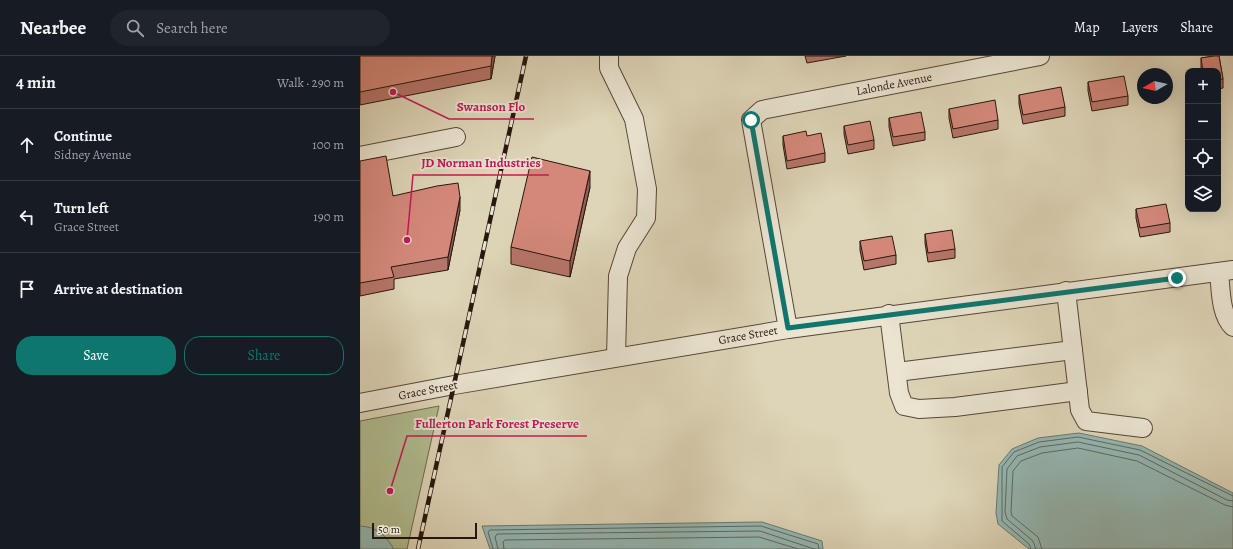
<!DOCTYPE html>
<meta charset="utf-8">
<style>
:root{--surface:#171b24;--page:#20242c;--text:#f1f3f6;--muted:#9ea1a6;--line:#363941;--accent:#0f766e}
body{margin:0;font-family:Alegreya,serif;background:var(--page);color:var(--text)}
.controls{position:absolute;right:12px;top:12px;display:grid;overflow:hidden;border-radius:8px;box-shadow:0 4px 16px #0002}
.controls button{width:36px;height:36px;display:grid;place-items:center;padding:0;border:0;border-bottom:1px solid var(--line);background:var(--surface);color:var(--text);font:20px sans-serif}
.compass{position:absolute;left:777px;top:12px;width:36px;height:36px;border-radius:50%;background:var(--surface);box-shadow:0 4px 16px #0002;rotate:261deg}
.scale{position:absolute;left:12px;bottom:10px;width:105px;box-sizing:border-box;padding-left:4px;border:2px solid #28170e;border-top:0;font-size:11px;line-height:14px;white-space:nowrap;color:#28170e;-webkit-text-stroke:3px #eae4d1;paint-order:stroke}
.stop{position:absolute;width:12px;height:12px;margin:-9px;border:3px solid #0f766e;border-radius:50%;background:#fff}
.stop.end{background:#0f766e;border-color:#fff;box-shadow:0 1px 4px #0008}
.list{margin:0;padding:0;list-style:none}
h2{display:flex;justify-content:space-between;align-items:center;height:52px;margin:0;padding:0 16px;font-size:17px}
h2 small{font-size:13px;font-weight:400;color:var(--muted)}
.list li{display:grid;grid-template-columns:26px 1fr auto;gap:12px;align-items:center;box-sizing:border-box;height:72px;padding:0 16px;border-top:1px solid var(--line)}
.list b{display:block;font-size:15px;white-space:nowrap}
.list p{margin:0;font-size:13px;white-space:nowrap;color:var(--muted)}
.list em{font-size:13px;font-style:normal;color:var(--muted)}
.actions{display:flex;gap:8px;padding:12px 16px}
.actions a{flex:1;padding:9px 0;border:1px solid var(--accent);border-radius:16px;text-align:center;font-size:14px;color:var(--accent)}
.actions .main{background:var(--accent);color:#fff}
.icon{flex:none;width:22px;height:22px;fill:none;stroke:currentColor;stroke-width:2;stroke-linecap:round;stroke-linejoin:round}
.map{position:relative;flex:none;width:873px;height:493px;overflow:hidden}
header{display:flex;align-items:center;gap:24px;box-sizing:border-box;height:56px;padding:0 20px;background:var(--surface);border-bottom:1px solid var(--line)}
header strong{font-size:19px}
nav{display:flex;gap:22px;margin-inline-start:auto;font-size:14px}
.search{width:280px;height:36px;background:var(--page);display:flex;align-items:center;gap:10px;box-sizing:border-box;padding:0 14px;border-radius:22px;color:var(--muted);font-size:15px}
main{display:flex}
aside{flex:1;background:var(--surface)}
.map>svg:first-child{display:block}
.green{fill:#b0bd90;stroke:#6c6a4f}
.water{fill:#94b8b4;stroke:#697872}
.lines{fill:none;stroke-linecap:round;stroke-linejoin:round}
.shore{stroke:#5e6861;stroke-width:1}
.minor-casing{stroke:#564638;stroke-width:20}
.minor{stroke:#eae4d1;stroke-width:18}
.rail-casing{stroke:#28170e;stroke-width:4.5}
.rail{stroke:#eae4d1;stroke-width:3;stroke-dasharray:9;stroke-linecap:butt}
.wall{fill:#b67569;stroke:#28170e}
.shaded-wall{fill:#945f55;stroke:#28170e}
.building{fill:#d4887a;stroke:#28170e}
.route{stroke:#0f766e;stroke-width:5}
.labels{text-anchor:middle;stroke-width:4;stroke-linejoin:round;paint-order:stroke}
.street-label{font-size:12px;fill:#28170e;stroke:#eae4d1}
.leader{fill:none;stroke:#c2185b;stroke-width:1.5}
.callout-dot{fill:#c2185b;stroke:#eae4d1;stroke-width:1.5}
.callout-label{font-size:13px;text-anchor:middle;font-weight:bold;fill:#c2185b;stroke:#eae4d1;stroke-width:4;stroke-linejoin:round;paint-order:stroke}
</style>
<header>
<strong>Nearbee</strong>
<div class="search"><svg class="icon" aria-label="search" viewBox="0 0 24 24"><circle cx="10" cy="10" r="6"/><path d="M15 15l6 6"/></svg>Search here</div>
<nav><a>Map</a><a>Layers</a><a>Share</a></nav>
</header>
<main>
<aside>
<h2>4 min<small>Walk · 290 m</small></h2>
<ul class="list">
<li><svg class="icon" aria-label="ahead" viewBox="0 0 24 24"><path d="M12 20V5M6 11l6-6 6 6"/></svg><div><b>Continue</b><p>Sidney Avenue</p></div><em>100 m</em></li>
<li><svg class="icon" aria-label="left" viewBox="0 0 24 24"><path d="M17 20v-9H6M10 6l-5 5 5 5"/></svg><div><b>Turn left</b><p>Grace Street</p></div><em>190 m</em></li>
<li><svg class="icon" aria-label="arrive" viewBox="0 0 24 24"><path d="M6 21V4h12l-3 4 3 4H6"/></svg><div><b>Arrive at destination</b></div></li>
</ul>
<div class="actions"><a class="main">Save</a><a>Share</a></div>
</aside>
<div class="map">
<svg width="873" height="493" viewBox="0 0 873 493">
<rect width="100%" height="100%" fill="#ded5b8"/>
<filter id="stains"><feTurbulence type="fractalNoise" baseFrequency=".005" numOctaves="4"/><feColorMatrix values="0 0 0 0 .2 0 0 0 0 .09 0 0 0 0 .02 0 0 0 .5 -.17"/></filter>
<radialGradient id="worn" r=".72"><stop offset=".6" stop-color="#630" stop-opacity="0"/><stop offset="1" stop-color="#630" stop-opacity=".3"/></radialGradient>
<path class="green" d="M 79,350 L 47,493 L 0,493 L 0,365 Z"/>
<g class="water">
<path d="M 719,377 L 782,390 L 873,437 L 873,493 L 669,493 L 638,468 L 636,457 L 639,409 L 652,393 L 678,382 Z"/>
<path d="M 402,466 L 462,485 L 463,493 L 130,493 L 122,470 Z"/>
<path d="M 0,470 C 18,471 25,479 34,493 L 0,493 Z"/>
</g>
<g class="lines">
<g class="shore">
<path d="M 133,493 L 128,476 L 130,474 L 401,470 L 458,488 L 459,493"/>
<path d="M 138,493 L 135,481 L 137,478 L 400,475 L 454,493"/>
<path d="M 144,493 L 143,486 L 145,484 L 399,481 L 438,493"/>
<path d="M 671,493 L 669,488 L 642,465 L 642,411 L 654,396 L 679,386 L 718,381 L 780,394 L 873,440"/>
<path d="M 676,493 L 673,485 L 647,463 L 645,456 L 647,413 L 657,400 L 680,391 L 718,386 L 779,399 L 867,444 L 873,445"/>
<path d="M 682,493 L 678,481 L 652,460 L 651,456 L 653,415 L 661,405 L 682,397 L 718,392 L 777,405 L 865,449 L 873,451"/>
</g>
<defs>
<g id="minor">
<path d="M 249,0 L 249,12 L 274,63 L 287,133 L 286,162 L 267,192 L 258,220 L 256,301"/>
<path d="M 0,100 L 96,81"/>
<path d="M 859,216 C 861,234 860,258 873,271"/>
<path d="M 706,235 L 720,354 L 726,365 L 783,372"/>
<path d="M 529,258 L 539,337 L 544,350 L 559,353 L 595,351 L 718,335"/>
<path d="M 428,273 L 391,64 L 402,54 L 680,0"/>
<path d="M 537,316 L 713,294"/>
<path d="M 0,347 L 94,329 L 428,273 L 873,214"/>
</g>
</defs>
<use href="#minor" class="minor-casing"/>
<use href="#minor" class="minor"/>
<defs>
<path id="rail" d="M 58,493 L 166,0"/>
</defs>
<use href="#rail" class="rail-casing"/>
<use href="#rail" class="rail"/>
</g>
<g class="wall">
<path d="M 0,0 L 135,0 L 131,23 L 0,49 Z"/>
<path d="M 445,0 L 486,0 L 447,7 Z"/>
<path d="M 854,0 L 859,0 L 863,23 L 863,32 L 858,33 L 858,15 L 841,15 L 841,2 Z"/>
<path d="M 728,26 L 768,40 L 768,49 L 732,55 L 728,35 Z"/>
<path d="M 659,39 L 705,51 L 705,60 L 663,68 L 659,48 Z"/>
<path d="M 589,53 L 638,64 L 638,73 L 593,82 L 589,62 Z"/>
<path d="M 529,62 L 565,76 L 565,84 L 533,90 L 529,71 Z"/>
<path d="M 484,70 L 514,84 L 514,93 L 488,98 L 484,78 Z"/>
<path d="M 423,80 L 447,80 L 465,97 L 465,106 L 427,113 L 423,89 Z"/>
<path d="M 0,105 L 33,140 L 100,154 L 88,214 L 34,223 L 34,233 L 0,240 Z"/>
<path d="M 230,131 L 210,221 L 151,208 L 151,191 Z"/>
<path d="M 776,153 L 810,167 L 810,176 L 780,181 L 776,162 Z"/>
<path d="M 565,178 L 595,193 L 595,202 L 568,206 L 565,187 Z"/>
<path d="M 500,185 L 536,199 L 536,208 L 504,214 L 500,194 Z"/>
</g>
<g class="shaded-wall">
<path d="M 132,0 L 135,0 L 131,23 L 131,10 Z"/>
<path d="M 230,115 L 230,131 L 210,221 L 210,205 Z"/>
<path d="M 100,141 L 100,154 L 88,214 L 88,201 Z"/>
</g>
<g class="building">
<path d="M 0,0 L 132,0 L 131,10 L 0,36 Z"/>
<path d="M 854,0 L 859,0 L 863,23 L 858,24 L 858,15 L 843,15 L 841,2 Z"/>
<path d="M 764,20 L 768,40 L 732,46 L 728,26 Z"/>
<path d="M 701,31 L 705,51 L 663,59 L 659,39 Z"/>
<path d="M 635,44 L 638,64 L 593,73 L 589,53 Z"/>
<path d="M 561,56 L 565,76 L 533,81 L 529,62 Z"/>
<path d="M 510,65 L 514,84 L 488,89 L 484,70 Z"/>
<path d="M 446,75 L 447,80 L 461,77 L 465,97 L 427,105 L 423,80 Z"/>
<path d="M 26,100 L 33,140 L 77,130 L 98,127 L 100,141 L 88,201 L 31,211 L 34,221 L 0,227 L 0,105 Z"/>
<path d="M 172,101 L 230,115 L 210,205 L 151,191 Z"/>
<path d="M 806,148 L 810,167 L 780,172 L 776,153 Z"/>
<path d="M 592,174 L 595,193 L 568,197 L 565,178 Z"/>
<path d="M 532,180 L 536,199 L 504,205 L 500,185 Z"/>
</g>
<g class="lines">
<path class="route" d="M 391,64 L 428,272 L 817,222"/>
</g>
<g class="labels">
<g class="street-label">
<text transform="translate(534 28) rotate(-11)" y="4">Lalonde Avenue</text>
<text transform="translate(388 279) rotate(-10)" y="4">Grace Street</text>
<text transform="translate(68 334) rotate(-11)" y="4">Grace Street</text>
</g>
</g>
<path class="leader" d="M33 36L89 63H174M47 184L53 119H189M30 435L47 380H227"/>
<g class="callout-dot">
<circle cx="33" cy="36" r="4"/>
<circle cx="47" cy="184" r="4"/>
<circle cx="30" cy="435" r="4"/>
</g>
<g class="callout-label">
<text x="131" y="55">Swanson Flo</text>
<text x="121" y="111">JD Norman Industries</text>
<text x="137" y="372">Fullerton Park Forest Preserve</text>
</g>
<rect width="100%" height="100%" filter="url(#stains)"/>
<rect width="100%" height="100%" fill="url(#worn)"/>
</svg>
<div class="controls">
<button>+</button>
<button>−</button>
<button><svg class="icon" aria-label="locate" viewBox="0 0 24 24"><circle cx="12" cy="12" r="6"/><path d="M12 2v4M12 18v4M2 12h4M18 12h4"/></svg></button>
<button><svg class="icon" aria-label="layers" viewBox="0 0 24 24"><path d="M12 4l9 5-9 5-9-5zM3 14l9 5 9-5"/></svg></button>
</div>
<svg class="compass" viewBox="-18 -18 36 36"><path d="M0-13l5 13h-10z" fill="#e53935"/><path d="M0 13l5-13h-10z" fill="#9ea1a6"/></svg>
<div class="scale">50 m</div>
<div class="stop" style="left:391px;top:64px"></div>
<div class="stop end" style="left:817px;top:222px"></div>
</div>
</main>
